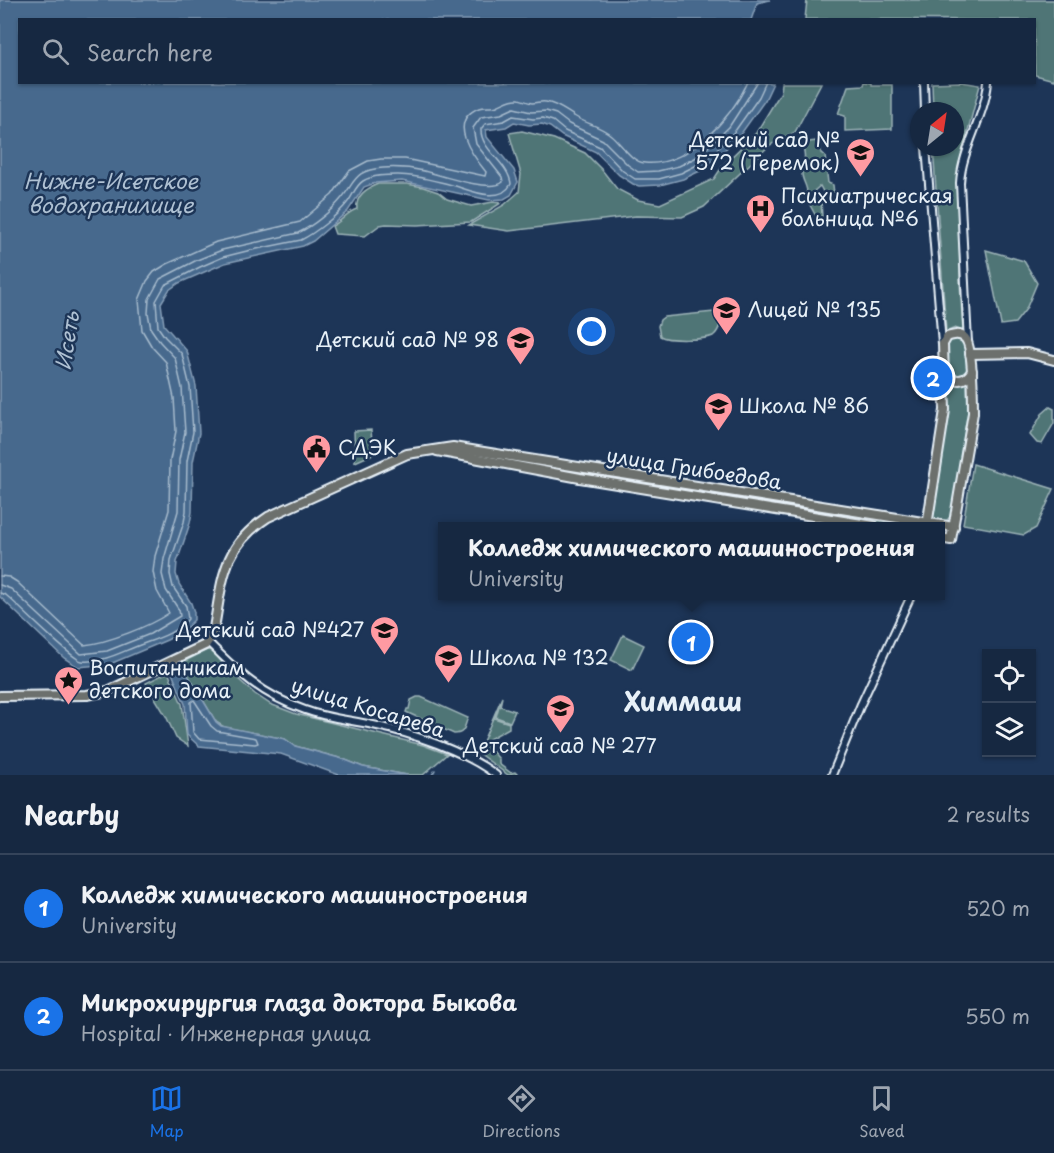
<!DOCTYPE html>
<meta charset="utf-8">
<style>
:root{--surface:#162841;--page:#23344c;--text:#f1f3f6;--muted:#9ea6b1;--line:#35445a;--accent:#1a73e8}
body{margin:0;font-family:"Playpen Sans",sans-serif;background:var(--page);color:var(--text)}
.controls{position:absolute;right:18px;bottom:18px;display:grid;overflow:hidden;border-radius:0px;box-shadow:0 2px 4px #0004}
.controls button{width:54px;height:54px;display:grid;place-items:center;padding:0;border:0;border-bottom:2px solid var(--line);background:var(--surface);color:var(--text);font:30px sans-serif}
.compass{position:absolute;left:910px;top:102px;width:54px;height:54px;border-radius:50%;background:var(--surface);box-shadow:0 2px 4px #0004;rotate:30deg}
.you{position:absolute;left:592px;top:332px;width:21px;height:21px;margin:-15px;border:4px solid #fff;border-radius:50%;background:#1a73e8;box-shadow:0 0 0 9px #1a73e833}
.badge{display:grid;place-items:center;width:39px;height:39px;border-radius:50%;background:var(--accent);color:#fff;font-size:20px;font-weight:700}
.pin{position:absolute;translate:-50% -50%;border:3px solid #fff;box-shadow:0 2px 6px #0006}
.popup{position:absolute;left:438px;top:522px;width:507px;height:78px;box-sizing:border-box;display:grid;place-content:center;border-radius:0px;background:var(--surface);filter:drop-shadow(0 2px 4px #0005);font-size:20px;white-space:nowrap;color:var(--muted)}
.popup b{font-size:22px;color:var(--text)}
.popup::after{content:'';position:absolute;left:50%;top:100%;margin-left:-12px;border:12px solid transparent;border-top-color:var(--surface)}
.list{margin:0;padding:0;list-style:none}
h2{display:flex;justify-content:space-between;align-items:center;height:78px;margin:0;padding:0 24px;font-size:26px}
h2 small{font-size:20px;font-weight:400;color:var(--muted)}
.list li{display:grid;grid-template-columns:39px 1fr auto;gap:18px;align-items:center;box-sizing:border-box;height:108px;padding:0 24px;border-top:2px solid var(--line)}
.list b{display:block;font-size:22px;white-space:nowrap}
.list p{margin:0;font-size:20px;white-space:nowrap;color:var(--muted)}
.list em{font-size:20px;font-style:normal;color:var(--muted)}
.icon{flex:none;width:33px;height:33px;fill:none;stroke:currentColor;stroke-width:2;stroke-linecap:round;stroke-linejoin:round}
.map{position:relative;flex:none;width:1054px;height:775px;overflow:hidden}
.search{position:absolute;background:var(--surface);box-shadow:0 2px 4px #0004;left:18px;right:18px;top:18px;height:66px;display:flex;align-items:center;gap:15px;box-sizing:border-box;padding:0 21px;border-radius:0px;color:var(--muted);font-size:22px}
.sheet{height:294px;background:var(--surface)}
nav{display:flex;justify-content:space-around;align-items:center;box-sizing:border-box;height:84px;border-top:2px solid var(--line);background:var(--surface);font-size:16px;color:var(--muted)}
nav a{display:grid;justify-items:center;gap:3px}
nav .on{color:var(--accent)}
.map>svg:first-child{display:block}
.green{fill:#507576;stroke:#9cb3b7;stroke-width:1.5}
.water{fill:#46698d;stroke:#879fb8;stroke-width:1.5}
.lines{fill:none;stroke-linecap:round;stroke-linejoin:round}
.shore{stroke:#a7bbcd;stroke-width:1.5}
.stream{stroke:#879fb8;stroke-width:1.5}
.minor-casing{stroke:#e8f1f8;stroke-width:10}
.major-casing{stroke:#e8f1f8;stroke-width:12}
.minor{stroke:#1d3557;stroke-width:6}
.major{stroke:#6c706d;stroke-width:8}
.labels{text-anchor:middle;stroke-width:5;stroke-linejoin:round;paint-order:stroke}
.poi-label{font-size:20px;fill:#e8f1f8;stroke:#1d3557;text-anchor:start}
.street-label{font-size:20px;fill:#e8f1f8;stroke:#1d3557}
.water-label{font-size:21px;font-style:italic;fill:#afc1d3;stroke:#1d3557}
.district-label{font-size:26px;font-weight:bold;fill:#e8f1f8;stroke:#1d3557}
</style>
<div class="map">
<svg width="1054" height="775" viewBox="0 0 1054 775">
<rect width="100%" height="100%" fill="#1d3557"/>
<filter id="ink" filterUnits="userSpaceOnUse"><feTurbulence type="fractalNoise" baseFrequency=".0167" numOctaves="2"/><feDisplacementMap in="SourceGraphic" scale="12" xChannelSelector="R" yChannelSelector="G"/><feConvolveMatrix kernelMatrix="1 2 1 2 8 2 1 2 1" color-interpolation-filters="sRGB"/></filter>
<g filter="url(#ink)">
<g class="green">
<path d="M 807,0 L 1054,0 L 1054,80 L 1035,75 L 1034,20 L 805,19 Z"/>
<path d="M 864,82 L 871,83 L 871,85 L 892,85 L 892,129 L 845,131 L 845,116 L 838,114 L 848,86 L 863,85 Z"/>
<path d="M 961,82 L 980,85 L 958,168 L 960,283 L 963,331 L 955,328 L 946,332 L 933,147 L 955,147 L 955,111 L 933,111 L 932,83 Z"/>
<path d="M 782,83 L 821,83 L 795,132 L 770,145 L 704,207 L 682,217 L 636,216 L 509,231 L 469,225 L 504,205 L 519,192 L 521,174 L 509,133 L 522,131 L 554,139 L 585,153 L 602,170 L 617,189 L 638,200 L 660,204 L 714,179 L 724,164 L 756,133 L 781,92 Z"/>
<path d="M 817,141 L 820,143 L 821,153 L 825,156 L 828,183 L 833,185 L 834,194 L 832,199 L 827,199 L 820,186 L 814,191 L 821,200 L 822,217 L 818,220 L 804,194 L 807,192 C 807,185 801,179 802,172 C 804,160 806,160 803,146 L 808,142 Z"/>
<path d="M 378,184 L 407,184 L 423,187 L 438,192 L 447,199 L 471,206 L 493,202 L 501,203 L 471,222 L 417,225 L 386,224 L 380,225 L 365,236 L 335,234 L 332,226 C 341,222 348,211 357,209 C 355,196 367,188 378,184 Z"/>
<path d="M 986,250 L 1024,261 L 1037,283 L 1026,309 L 1015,323 L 1001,325 Z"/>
<path d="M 714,312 L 720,324 C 719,329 717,333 713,336 C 704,340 668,341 660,336 L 658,326 L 660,320 L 664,317 Z"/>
<path d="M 954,337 L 964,342 L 967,370 L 964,375 L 954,378 L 947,372 L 944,344 L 947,340 Z"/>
<path d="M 967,380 L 968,411 L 951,516 L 944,523 L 934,520 L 931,515 L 948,412 L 948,381 L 955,383 Z"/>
<path d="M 1050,407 L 1054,409 L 1054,423 L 1042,444 L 1037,443 L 1030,435 L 1042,414 Z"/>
<path d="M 371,430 L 373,454 L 355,462 L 354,431 Z"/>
<path d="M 973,464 L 1054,489 L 1036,528 L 1024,535 L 963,524 Z"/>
<path d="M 589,471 L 748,496 L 747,502 L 588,477 Z"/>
<path d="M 759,497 L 918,525 L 887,526 L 758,504 Z"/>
<path d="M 623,635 L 644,645 L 632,670 L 611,660 Z"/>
<path d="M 207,650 L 213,651 L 227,669 L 255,694 L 270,704 L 296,714 L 423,745 L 447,754 L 423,775 L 407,775 L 363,767 L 343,759 L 295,746 L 285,739 L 224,727 L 216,722 L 181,663 Z"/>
<path d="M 168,672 L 182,704 L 188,746 L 176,738 L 166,716 L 146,683 Z"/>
<path d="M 417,697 L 421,697 L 468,718 C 464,725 466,734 454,734 L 406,712 L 407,709 L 409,709 L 411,700 Z"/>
<path d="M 502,697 L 500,706 L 515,711 L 510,722 L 496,717 L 499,706 L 494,718 L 509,723 L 509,728 L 489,739 L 486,744 L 499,759 L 499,764 L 511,773 L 515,772 L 518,775 L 508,775 L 478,753 Z"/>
</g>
<g class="water">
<path d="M 0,0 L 770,0 L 757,3 L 751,20 L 20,20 L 20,82 L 773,83 L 765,100 L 740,135 L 715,159 L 702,170 L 683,179 L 660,185 L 639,186 L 633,184 L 619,175 L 596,152 L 562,136 L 550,127 L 542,124 L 529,125 L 514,122 L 506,127 L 486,130 L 487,137 L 514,170 L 518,182 L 511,195 L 504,199 L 489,200 L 402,181 L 375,183 L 364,187 L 348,211 L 313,241 L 303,246 L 225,263 L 179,283 L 169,290 L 161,303 L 164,325 L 187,351 L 196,386 L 199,433 L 193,462 L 192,512 L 190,523 L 177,562 L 176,574 L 179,584 L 191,603 L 194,612 L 194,620 L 182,632 L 167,640 L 110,664 L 78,667 L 64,658 L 0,597 Z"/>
<path d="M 176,663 L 186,675 L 188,675 L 216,722 L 221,726 L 285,739 L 295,746 L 343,759 L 363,767 L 407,775 L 339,775 L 281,754 L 199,746 L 187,735 L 185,704 L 169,666 Z"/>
</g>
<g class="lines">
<g class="shore">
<path d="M 0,576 L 9,577 L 17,582 L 84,645 C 107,643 150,626 169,613 L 157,591 L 153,572 L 155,556 L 169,510 L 170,460 L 176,431 L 174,398 L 166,362 L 152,347 L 142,330 L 139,300 L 147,281 L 154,272 L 167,264 L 216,242 L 300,222 L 332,195 L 349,171 L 368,161 L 381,159 L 405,159 L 485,176 L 486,172 C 473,156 446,121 479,108 C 485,106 492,108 497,106 C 505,103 510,98 519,99 C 523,100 527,102 532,103 C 537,103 541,101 546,102 C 557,104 564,110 574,116 C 586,124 599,125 611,135 C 621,143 631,162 645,163 C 688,167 731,118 748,82"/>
<path d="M 0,585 L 11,589 L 81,654 L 107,651 L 150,634 L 180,616 L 179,610 L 166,590 L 162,574 L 164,559 L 178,511 L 179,460 L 185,432 L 182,388 L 175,358 L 160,342 L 151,329 L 148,313 L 149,299 L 160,279 L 197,260 L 222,250 L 298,233 C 313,226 331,211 341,199 C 356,181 354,170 383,168 C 396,167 410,168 424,171 C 440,175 492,193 503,182 L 502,177 L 476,144 L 473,128 L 481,117 L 501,114 L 514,108 L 531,112 L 546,111 L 556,114 L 569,124 L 603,140 L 628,165 L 638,172 L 658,171 L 679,166 L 695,158 L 706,149 L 729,127 L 758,82"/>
<path d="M 0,593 L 6,595 C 18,605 72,660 82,661 C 103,663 121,652 140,645 C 156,639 177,633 188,619 L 186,606 L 173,587 L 170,574 L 171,560 L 184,522 L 186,511 L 187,461 L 193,432 L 190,387 L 182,354 L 165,337 L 158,327 L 156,301 L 165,285 L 200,267 L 223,257 L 247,251 L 301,240 C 315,233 337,216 347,203 C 353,196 355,186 363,181 C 373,175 386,175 398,175 C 416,175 435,181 452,185 C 469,190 500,205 511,184 C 509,163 480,150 481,129 L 485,124 L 504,121 L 513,116 L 533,119 L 543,118 L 553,121 L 565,131 L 600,147 L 623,171 L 635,179 L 659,179 L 681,173 L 699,164 L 711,155 L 735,131 L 759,97 L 766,82"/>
<path d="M 194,700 L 211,726 L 217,731 L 256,738 L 258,743 L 255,744 L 199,739 L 193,732 L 191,702 Z"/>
</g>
<path class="stream" d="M 432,775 L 435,770"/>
<defs>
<g id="minor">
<path d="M 924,82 L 925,111"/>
<path d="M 926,147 L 942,344"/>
<path d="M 968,343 L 960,183 C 962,148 985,117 988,82"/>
<path d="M 208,642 C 240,674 262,695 305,710 C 327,718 350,720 373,725 C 411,733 465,751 496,775"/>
<path d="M 832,775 L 861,704 L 911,596"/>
</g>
<g id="major">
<path d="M 970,354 L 1027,353 L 1054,360"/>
<path d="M 945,374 C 954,382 965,383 972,371"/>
<path d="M 437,451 L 580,478 L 874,526"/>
<path d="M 927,526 L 945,410 L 943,344 L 947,337 C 953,335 959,333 965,338 C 973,346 973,400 973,413 L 951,540 L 940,538"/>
<path d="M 0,696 L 87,695 L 108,691 L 205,645 L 211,637 L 214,628 C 223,578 222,547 268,517 L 407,454 L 453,447 L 954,527"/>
</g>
</defs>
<use href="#minor" class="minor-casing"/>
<use href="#major" class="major-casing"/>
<use href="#minor" class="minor"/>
<use href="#major" class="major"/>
</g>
</g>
<defs>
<symbol id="school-pin" viewBox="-11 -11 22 30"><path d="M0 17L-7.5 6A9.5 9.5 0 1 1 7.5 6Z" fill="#ff9aa2" stroke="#1d3557"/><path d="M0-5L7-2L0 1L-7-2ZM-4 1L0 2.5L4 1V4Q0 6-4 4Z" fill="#111"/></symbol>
<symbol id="hospital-pin" viewBox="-11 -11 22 30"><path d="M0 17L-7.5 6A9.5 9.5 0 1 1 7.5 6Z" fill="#ff9aa2" stroke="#1d3557"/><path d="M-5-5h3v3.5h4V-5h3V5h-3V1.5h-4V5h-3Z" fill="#111"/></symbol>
<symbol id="civic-pin" viewBox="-11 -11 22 30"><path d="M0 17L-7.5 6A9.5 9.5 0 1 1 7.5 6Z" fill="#ff9aa2" stroke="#1d3557"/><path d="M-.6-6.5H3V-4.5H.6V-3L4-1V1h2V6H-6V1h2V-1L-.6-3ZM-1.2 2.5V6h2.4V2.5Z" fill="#111"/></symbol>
<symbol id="sight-pin" viewBox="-11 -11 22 30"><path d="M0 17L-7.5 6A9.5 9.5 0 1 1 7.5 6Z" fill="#ff9aa2" stroke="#1d3557"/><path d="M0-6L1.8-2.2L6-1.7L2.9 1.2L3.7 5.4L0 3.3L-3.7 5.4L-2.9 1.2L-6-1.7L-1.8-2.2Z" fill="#111"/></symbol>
</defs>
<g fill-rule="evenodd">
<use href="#school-pin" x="844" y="136" width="33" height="45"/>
<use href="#hospital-pin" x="744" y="192" width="33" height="45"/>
<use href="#school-pin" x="710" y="294" width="33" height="45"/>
<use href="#school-pin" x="504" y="324" width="33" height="45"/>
<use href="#school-pin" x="702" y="390" width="33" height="45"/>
<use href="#civic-pin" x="300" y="432" width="33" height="45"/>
<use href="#school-pin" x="368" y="614" width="33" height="45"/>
<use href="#school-pin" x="432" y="642" width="33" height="45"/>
<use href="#sight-pin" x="52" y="664" width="33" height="45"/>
<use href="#school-pin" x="544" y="692" width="33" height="45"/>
</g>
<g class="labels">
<g class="poi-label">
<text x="840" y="147" text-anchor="end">Детский сад №<tspan x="840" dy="23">572 (Теремок)</tspan></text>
<text x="781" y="203">Психиатрическая<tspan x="781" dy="23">больница №6</tspan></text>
<text x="748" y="317">Лицей № 135</text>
<text x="499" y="347" text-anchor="end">Детский сад № 98</text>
<text x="739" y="413">Школа № 86</text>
<text x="338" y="455">СДЭК</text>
<text x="364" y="637" text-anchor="end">Детский сад №427</text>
<text x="469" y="665">Школа № 132</text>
<text x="89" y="675">Воспитанникам<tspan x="89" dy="23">детского дома</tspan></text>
<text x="560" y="753" text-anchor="middle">Детcкий сад № 277</text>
</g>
<g class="street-label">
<text transform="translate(694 469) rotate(9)" y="7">улица Грибоедова</text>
<text transform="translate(368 708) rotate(17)" y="7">улица Косарева</text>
</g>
<g class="water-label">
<text x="111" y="189">Нижне-Исетское<tspan x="111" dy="24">водохранилище</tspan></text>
<text transform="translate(68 341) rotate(-81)" y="7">Исеть</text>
</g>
<g class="district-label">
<text x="683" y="711">Химмаш</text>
</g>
</g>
</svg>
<div class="controls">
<button><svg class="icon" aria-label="locate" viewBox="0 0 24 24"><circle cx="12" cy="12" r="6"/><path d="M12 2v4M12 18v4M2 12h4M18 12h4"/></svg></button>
<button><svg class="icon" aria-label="layers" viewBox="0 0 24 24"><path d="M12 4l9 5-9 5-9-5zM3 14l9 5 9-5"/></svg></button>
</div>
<svg class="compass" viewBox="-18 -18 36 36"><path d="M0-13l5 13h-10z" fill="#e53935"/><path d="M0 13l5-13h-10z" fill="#9ea6b1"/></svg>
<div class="you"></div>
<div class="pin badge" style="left:691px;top:642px">1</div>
<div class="popup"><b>Колледж химического машиностроения</b>University</div>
<div class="pin badge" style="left:933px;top:378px">2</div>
<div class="search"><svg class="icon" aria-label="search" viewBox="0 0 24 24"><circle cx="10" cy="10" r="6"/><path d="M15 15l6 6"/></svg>Search here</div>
</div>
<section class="sheet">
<h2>Nearby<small>2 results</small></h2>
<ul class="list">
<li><span class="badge">1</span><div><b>Колледж химического машиностроения</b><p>University</p></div><em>520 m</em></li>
<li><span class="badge">2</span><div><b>Микрохирургия глаза доктора Быкова</b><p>Hospital · Инженерная улица</p></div><em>550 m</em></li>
</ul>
</section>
<nav>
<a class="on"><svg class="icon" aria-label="map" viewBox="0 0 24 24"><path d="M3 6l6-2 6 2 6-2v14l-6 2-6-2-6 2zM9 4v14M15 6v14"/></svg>Map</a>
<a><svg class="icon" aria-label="directions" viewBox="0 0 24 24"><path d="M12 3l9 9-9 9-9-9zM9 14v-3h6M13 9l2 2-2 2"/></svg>Directions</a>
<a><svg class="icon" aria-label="saved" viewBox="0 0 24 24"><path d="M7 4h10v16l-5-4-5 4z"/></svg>Saved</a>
</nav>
